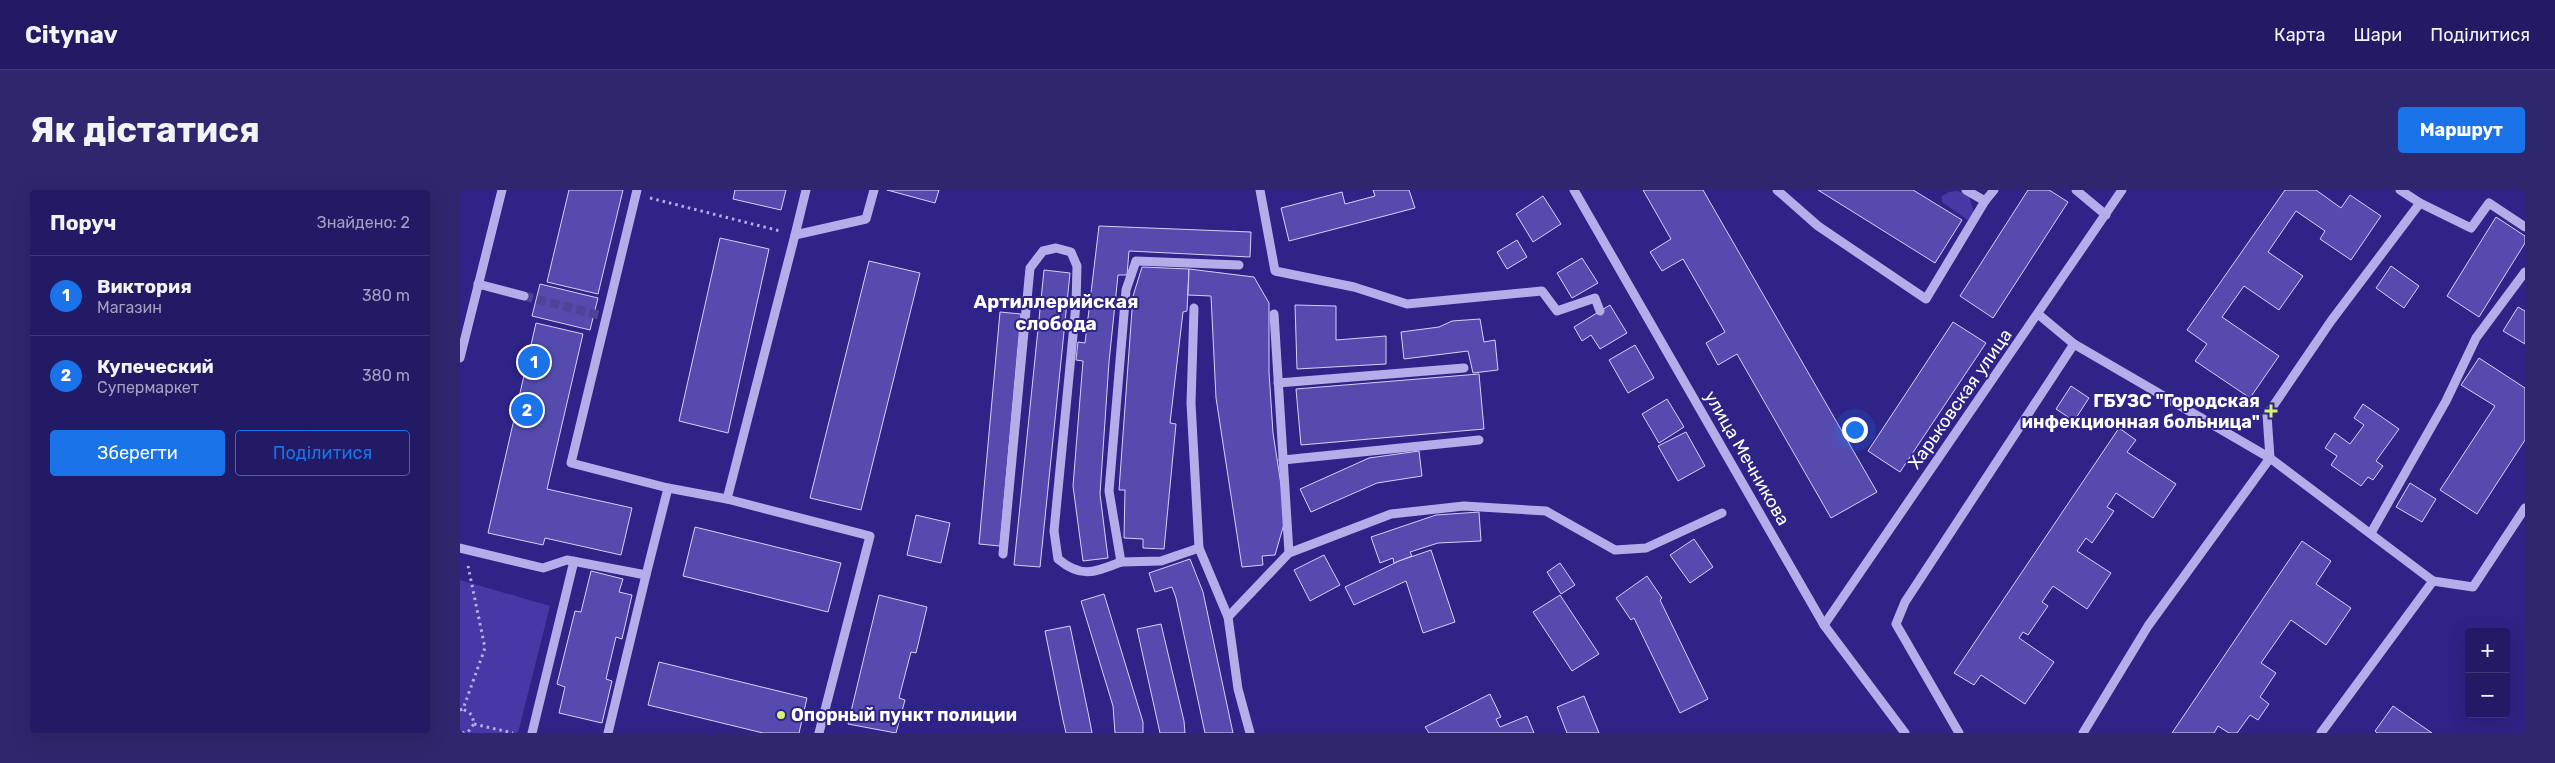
<!DOCTYPE html>
<html lang="uk">
<meta charset="utf-8">
<style>
:root{--surface:#221a64;--page:#2e276d;--text:#f1f3f6;--muted:#a2a1bf;--line:#3f3878;--accent:#1a73e8}
body{margin:0;font-family:Rubik,sans-serif;background:var(--page);color:var(--text)}
.controls{position:absolute;right:15px;bottom:15px;display:grid;overflow:hidden;border-radius:5px;box-shadow:0 5px 20px #0002}
.controls button{width:45px;height:45px;display:grid;place-items:center;padding:0;border:0;border-bottom:1px solid var(--line);background:var(--surface);color:var(--text);font:25px sans-serif}
.you{position:absolute;left:1394px;top:239px;width:18px;height:18px;margin:-12px;border:4px solid #fff;border-radius:50%;background:#1a73e8;box-shadow:0 0 0 8px #1a73e833}
.badge{display:grid;place-items:center;width:32px;height:32px;border-radius:50%;background:var(--accent);color:#fff;font-size:16px;font-weight:700}
.pin{position:absolute;translate:-50% -50%;border:2px solid #fff;box-shadow:0 1px 5px #0006}
.list{margin:0;padding:0;list-style:none}
h2{display:flex;justify-content:space-between;align-items:center;height:65px;margin:0;padding:0 20px;font-size:21px}
h2 small{font-size:16px;font-weight:400;color:var(--muted)}
.list li{display:grid;grid-template-columns:32px 1fr auto;gap:15px;align-items:center;box-sizing:border-box;height:80px;padding:0 20px;border-top:1px solid var(--line)}
.list b{display:block;font-size:19px;white-space:nowrap}
.list p{margin:0;font-size:16px;white-space:nowrap;color:var(--muted)}
.list em{font-size:16px;font-style:normal;color:var(--muted)}
.actions{display:flex;gap:10px;padding:15px 20px}
.actions a{flex:1;padding:11px 0;border:1px solid var(--accent);border-radius:5px;text-align:center;font-size:18px;color:var(--accent)}
.actions .main{background:var(--accent);color:#fff}
.map{position:relative;flex:none;width:2065px;height:543px;overflow:hidden;border-radius:5px}
header{display:flex;align-items:center;gap:30px;box-sizing:border-box;height:70px;padding:0 25px;background:var(--surface);border-bottom:1px solid var(--line)}
header strong{font-size:24px}
nav{display:flex;gap:28px;margin-inline-start:auto;font-size:18px}
.intro{display:flex;align-items:center;justify-content:space-between;box-sizing:border-box;height:120px;padding:0 30px}
h1{margin:0;font-size:35px}
.button{padding:12px 22px;border-radius:5px;background:var(--accent);color:#fff;font-size:18px;font-weight:700}
main{display:flex;gap:30px;padding:0 30px}
aside{flex:1;background:var(--surface);border-radius:5px;box-shadow:0 5px 20px #0002}
.map>svg:first-child{display:block}
.green{fill:#453aa5}
.building{fill:#554bae;stroke:#d5d1f7}
.lines{fill:none;stroke-linecap:round;stroke-linejoin:round}
.minor-tunnel{stroke:#4d4498;stroke-width:9;stroke-dasharray:9 4.5;stroke-linecap:butt}
.path{stroke:#b3ade9;stroke-width:3;stroke-dasharray:2.5 4;stroke-linecap:butt}
.minor{stroke:#b3ade9;stroke-width:9}
.poi-dot{fill:#d2f470;stroke:#2e2386;stroke-width:2}
.labels{text-anchor:middle;stroke-width:4;stroke-linejoin:round;paint-order:stroke}
.street-label{font-size:18px;fill:#fff;stroke:#2e2386}
.poi-label{font-size:18px;font-weight:bold;fill:#fff;stroke:#2e2386;text-anchor:end}
.neighbourhood-label{font-size:19px;font-weight:bold;fill:#fff;stroke:#2e2386}
</style>
<header>
<strong>Citynav</strong>
<nav><a>Карта</a><a>Шари</a><a>Поділитися</a></nav>
</header>
<div class="intro"><h1>Як дістатися</h1><a class="button">Маршрут</a></div>
<main>
<aside>
<h2>Поруч<small>Знайдено: 2</small></h2>
<ul class="list">
<li><span class="badge">1</span><div><b>Виктория</b><p>Магазин</p></div><em>380 m</em></li>
<li><span class="badge">2</span><div><b>Купеческий</b><p>Супермаркет</p></div><em>380 m</em></li>
</ul>
<div class="actions"><a class="main">Зберегти</a><a>Поділитися</a></div>
</aside>
<div class="map">
<svg width="2065" height="543" viewBox="0 0 2065 543">
<rect width="100%" height="100%" fill="#2e2386"/>
<g class="green">
<path d="M 1498,1 L 1509,6 L 1514,23 L 1508,30 L 1482,12 L 1482,6 L 1489,2 Z"/>
<path d="M 0,390 L 90,416 L 58,543 L 0,543 Z"/>
</g>
<g class="building">
<path d="M 109,0 L 163,0 L 138,104 L 87,92 Z"/>
<path d="M 275,0 L 326,0 L 321,20 L 273,9 Z"/>
<path d="M 427,0 L 479,0 L 475,13 Z"/>
<path d="M 913,0 L 949,0 L 955,18 L 829,51 L 821,18 L 882,2 L 885,14 L 915,6 Z"/>
<path d="M 1183,0 L 1243,0 L 1417,302 L 1371,328 L 1277,164 L 1258,175 L 1246,153 L 1265,142 L 1223,69 L 1202,81 L 1190,62 L 1211,49 Z"/>
<path d="M 1358,0 L 1453,0 L 1502,30 L 1475,73 Z"/>
<path d="M 1568,0 L 1589,0 L 1608,12 L 1533,128 L 1500,106 Z"/>
<path d="M 1825,0 L 1856,0 L 1881,18 L 1890,5 L 1921,26 L 1891,70 L 1860,49 L 1865,41 L 1836,21 L 1808,62 L 1843,86 L 1819,120 L 1784,96 L 1762,127 L 1819,166 L 1790,208 L 1735,171 L 1747,154 L 1727,140 Z"/>
<path d="M 1083,6 L 1101,34 L 1073,52 L 1056,24 Z"/>
<path d="M 2036,27 L 2065,46 L 2065,53 L 2019,127 L 1987,106 Z"/>
<path d="M 639,36 L 791,42 L 790,67 L 669,61 L 667,85 L 658,85 L 649,172 L 640,304 L 648,368 L 623,371 L 613,296 L 623,171 L 616,170 L 618,152 L 625,153 Z"/>
<path d="M 260,48 L 309,59 L 268,243 L 219,231 Z"/>
<path d="M 1057,50 L 1067,67 L 1047,79 L 1037,62 Z"/>
<path d="M 1122,68 L 1138,93 L 1112,108 L 1097,83 Z"/>
<path d="M 409,71 L 460,83 L 401,320 L 350,308 Z"/>
<path d="M 1931,76 L 1959,96 L 1944,118 L 1916,98 Z"/>
<path d="M 682,77 L 729,79 L 727,121 L 723,122 L 710,233 L 716,234 L 704,359 L 683,358 L 683,349 L 664,348 L 665,300 L 659,300 L 673,106 Z"/>
<path d="M 729,79 L 794,87 L 809,113 L 809,182 L 813,243 L 826,327 L 815,365 L 802,366 L 803,375 L 782,377 L 756,208 L 751,106 L 728,105 Z"/>
<path d="M 584,80 L 610,83 L 580,377 L 554,375 Z"/>
<path d="M 80,94 L 138,108 L 130,140 L 72,126 Z"/>
<path d="M 835,115 L 876,116 L 876,150 L 926,146 L 926,174 L 837,179 Z"/>
<path d="M 1150,115 L 1167,143 L 1140,159 L 1131,145 L 1122,151 L 1114,137 Z"/>
<path d="M 2058,117 L 2065,121 L 2065,154 L 2043,141 Z"/>
<path d="M 540,122 L 561,124 L 540,356 L 519,354 Z"/>
<path d="M 1020,129 L 1024,152 L 1035,150 L 1038,180 L 1013,183 L 1008,161 L 944,169 L 941,142 L 979,137 L 992,131 Z"/>
<path d="M 1493,132 L 1526,153 L 1440,282 L 1408,261 Z"/>
<path d="M 76,133 L 123,144 L 87,299 L 172,318 L 161,365 L 85,348 L 83,355 L 28,343 Z"/>
<path d="M 1175,155 L 1194,188 L 1168,203 L 1149,170 Z"/>
<path d="M 2019,168 L 2065,198 L 2065,250 L 2017,324 L 1980,300 L 2035,216 L 2001,195 Z"/>
<path d="M 1019,184 L 1024,239 L 841,255 L 836,199 Z"/>
<path d="M 1611,196 L 1629,208 L 1614,231 L 1596,219 Z"/>
<path d="M 1207,209 L 1224,237 L 1199,253 L 1182,224 Z"/>
<path d="M 1903,214 L 1939,239 L 1916,271 L 1923,276 L 1913,290 L 1908,287 L 1901,296 L 1871,275 L 1877,266 L 1865,258 L 1875,243 L 1890,254 L 1904,235 L 1894,228 Z"/>
<path d="M 1659,238 L 1676,250 L 1667,262 L 1716,294 L 1693,328 L 1656,303 L 1647,317 L 1654,321 L 1632,353 L 1626,348 L 1617,361 L 1651,383 L 1627,419 L 1593,396 L 1582,412 L 1588,416 L 1568,445 L 1563,442 L 1559,448 L 1594,472 L 1565,514 L 1521,485 L 1514,495 L 1494,483 Z"/>
<path d="M 1226,242 L 1245,276 L 1218,291 L 1198,256 Z"/>
<path d="M 959,261 L 962,286 L 917,293 L 851,322 L 840,299 L 909,268 Z"/>
<path d="M 1950,293 L 1976,309 L 1962,332 L 1936,317 Z"/>
<path d="M 1019,322 L 1021,351 L 978,353 L 950,362 L 952,366 L 934,373 L 933,368 L 920,373 L 911,347 L 976,325 Z"/>
<path d="M 456,325 L 490,333 L 481,373 L 447,365 Z"/>
<path d="M 235,337 L 381,373 L 368,422 L 223,386 Z"/>
<path d="M 1234,349 L 1253,377 L 1230,393 L 1210,365 Z"/>
<path d="M 1842,351 L 1871,371 L 1856,394 L 1891,418 L 1866,455 L 1831,430 L 1801,473 L 1816,483 L 1800,507 L 1809,514 L 1798,530 L 1790,525 L 1777,543 L 1769,543 L 1758,536 L 1754,543 L 1712,543 Z"/>
<path d="M 971,360 L 995,432 L 963,443 L 946,391 L 894,415 L 885,397 L 939,371 Z"/>
<path d="M 864,365 L 880,395 L 850,411 L 834,380 Z"/>
<path d="M 730,369 L 743,402 L 773,543 L 745,543 L 716,408 L 712,397 L 695,402 L 689,383 Z"/>
<path d="M 1100,373 L 1115,395 L 1101,404 L 1087,382 Z"/>
<path d="M 131,381 L 163,389 L 159,402 L 172,405 L 162,449 L 156,447 L 146,489 L 152,491 L 142,533 L 99,523 L 105,497 L 97,494 L 115,421 L 121,422 Z"/>
<path d="M 1187,386 L 1202,408 L 1200,410 L 1248,509 L 1220,523 L 1174,428 L 1171,430 L 1156,408 Z"/>
<path d="M 644,404 L 683,532 L 683,543 L 655,543 L 653,516 L 621,411 Z"/>
<path d="M 419,405 L 467,417 L 456,463 L 451,462 L 439,508 L 445,510 L 436,543 L 388,534 Z"/>
<path d="M 1100,405 L 1139,464 L 1112,481 L 1073,422 Z"/>
<path d="M 701,434 L 724,531 L 725,543 L 700,543 L 677,439 Z"/>
<path d="M 610,436 L 629,527 L 632,543 L 606,543 L 603,530 L 585,441 Z"/>
<path d="M 199,472 L 347,508 L 339,543 L 303,543 L 188,515 Z"/>
<path d="M 1030,504 L 1041,527 L 1036,529 L 1040,537 L 1067,526 L 1074,543 L 969,543 L 965,537 Z"/>
<path d="M 1124,506 L 1139,543 L 1107,543 L 1097,517 Z"/>
<path d="M 1933,516 L 1972,543 L 1917,543 L 1915,541 Z"/>
</g>
<g class="lines">
<path class="minor-tunnel" d="M 64,106 L 146,127"/>
<g class="path">
<path d="M 190,8 L 320,41"/>
<path d="M 0,520 L 3,519 L 25,458 L 8,376"/>
<path d="M 14,534 L 53,543"/>
<path d="M 2,543 L 8,542 L 14,534 L 12,525 L 3,519"/>
</g>
<g class="minor">
<path d="M 346,0 L 335,45 L 406,29 L 414,0"/>
<path d="M 800,0 L 815,81 L 894,97 L 947,114 L 1082,101 L 1097,121 L 1135,108 L 1140,121"/>
<path d="M 1114,0 L 1364,435 L 1445,543"/>
<path d="M 1317,0 L 1358,36 L 1466,109 L 1525,11"/>
<path d="M 1506,0 L 1525,11 L 1534,0"/>
<path d="M 1616,0 L 1646,25"/>
<path d="M 1940,0 L 1960,13"/>
<path d="M 18,94 L 64,106"/>
<path d="M 734,118 L 731,213 L 739,358 L 768,427 L 778,499 L 790,543"/>
<path d="M 814,124 L 829,363"/>
<path d="M 1578,124 L 1614,154 L 1810,268 L 1973,391 L 1861,543"/>
<path d="M 0,168 L 42,0"/>
<path d="M 818,193 L 1004,178"/>
<path d="M 823,270 L 1019,250"/>
<path d="M 208,298 L 267,309 L 335,45"/>
<path d="M 267,309 L 410,346 L 359,543"/>
<path d="M 1911,343 L 1986,211 L 2016,148 L 2065,82"/>
<path d="M 0,358 L 83,378 L 107,370 L 186,385 L 208,298 L 111,273 L 177,0"/>
<path d="M 739,358 L 701,371 L 661,372 L 649,301 L 666,100 L 676,71 L 779,75"/>
<path d="M 543,364 L 570,78 L 583,61 L 596,58 L 611,62 L 617,76 L 616,114 L 594,341 L 598,369 C 622,389 635,382 661,372"/>
<path d="M 1973,391 L 2013,397 L 2065,318"/>
<path d="M 768,427 L 829,363 L 931,324 L 1004,316 L 1086,321 L 1155,360 L 1186,358 L 1262,323"/>
<path d="M 1364,435 L 1662,0"/>
<path d="M 72,543 L 114,371"/>
<path d="M 148,543 L 186,385"/>
<path d="M 1499,543 L 1436,434 L 1445,412 L 1614,154"/>
<path d="M 1623,543 L 1688,436 L 1810,268 L 1807,225 L 1871,131 L 1960,13 L 2011,38 L 2029,13 L 2065,37"/>
</g>
</g>
<g class="poi-dot">
<path d="M1808.5 213.5h5v5h5v5h-5v5h-5v-5h-5v-5h5z"/>
<circle cx="321" cy="525" r="5"/>
</g>
<g class="labels">
<g class="street-label">
<text transform="translate(1500 209) rotate(-55)" y="6">Харьковская улица</text>
<text transform="translate(1287 268) rotate(60)" y="6">улица Мечникова</text>
</g>
<g class="poi-label">
<text x="1800" y="217">ГБУЗС "Городская<tspan x="1800" dy="21">инфекционная больница"</tspan></text>
<text x="331" y="531" text-anchor="start">Опорный пункт полиции</text>
</g>
<g class="neighbourhood-label">
<text x="596" y="118">Артиллерийская<tspan x="596" dy="22">слобода</tspan></text>
</g>
</g>
</svg>
<div class="controls">
<button>+</button>
<button>−</button>
</div>
<div class="you"></div>
<div class="pin badge" style="left:74px;top:172px">1</div>
<div class="pin badge" style="left:67px;top:220px">2</div>
</div>
</main>
